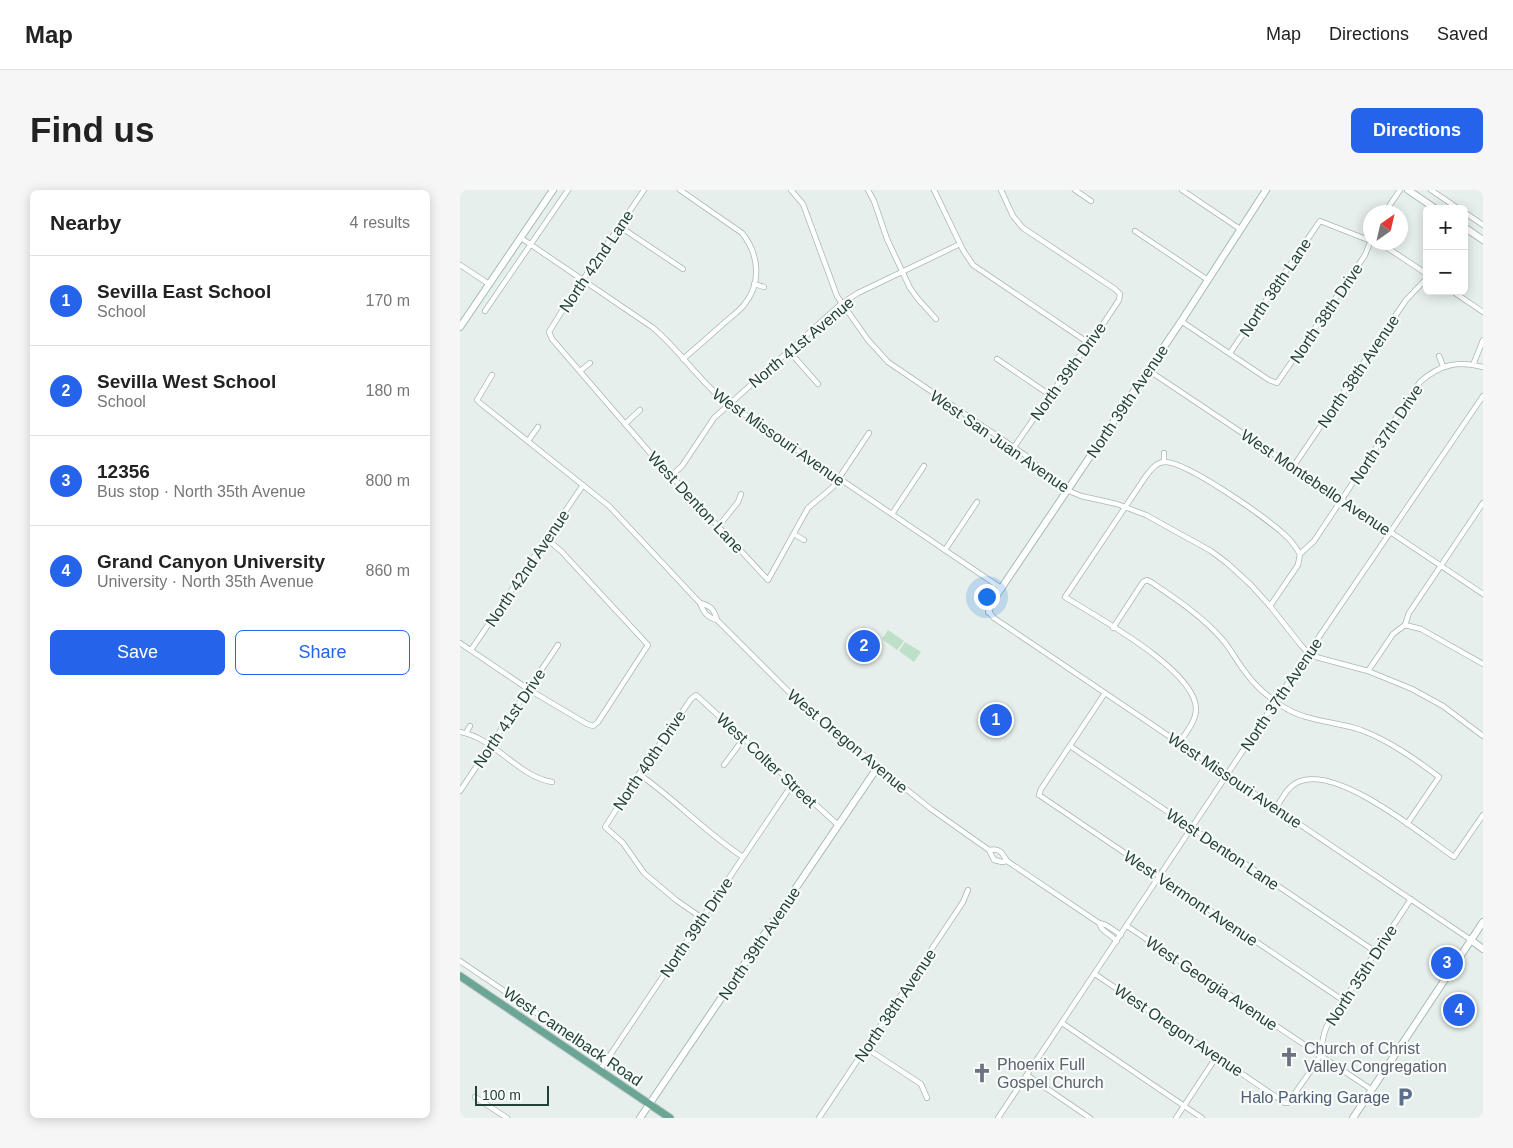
<!DOCTYPE html>
<meta charset="utf-8">
<style>
:root{--surface:#fff;--page:#f6f6f6;--text:#222;--muted:#767676;--line:#e0e0e0;--accent:#2563eb}
body{margin:0;font-family:Helvetica,sans-serif;background:var(--page);color:var(--text)}
.controls{position:absolute;right:15px;top:15px;display:grid;overflow:hidden;border-radius:8px;box-shadow:0 2px 12px #0003}
.controls button{width:45px;height:45px;display:grid;place-items:center;padding:0;border:0;border-bottom:1px solid var(--line);background:var(--surface);color:var(--text);font:25px sans-serif}
.compass{position:absolute;left:903px;top:15px;width:45px;height:45px;border-radius:50%;background:var(--surface);box-shadow:0 2px 12px #0003;rotate:34deg}
.scale{position:absolute;left:15px;bottom:12px;width:74px;box-sizing:border-box;padding-left:5px;border:2px solid #24423a;border-top:0;font-size:14px;line-height:18px;white-space:nowrap;color:#24423a;-webkit-text-stroke:4px #f7fbf9;paint-order:stroke}
.you{position:absolute;left:526px;top:406px;width:18px;height:18px;margin:-12px;border:4px solid #fff;border-radius:50%;background:#1a73e8;box-shadow:0 0 0 8px #1a73e833}
.badge{display:grid;place-items:center;width:32px;height:32px;border-radius:50%;background:var(--accent);color:#fff;font-size:16px;font-weight:700}
.pin{position:absolute;translate:-50% -50%;border:2px solid #fff;box-shadow:0 1px 5px #0006}
.list{margin:0;padding:0;list-style:none}
h2{display:flex;justify-content:space-between;align-items:center;height:65px;margin:0;padding:0 20px;font-size:21px}
h2 small{font-size:16px;font-weight:400;color:var(--muted)}
.list li{display:grid;grid-template-columns:32px 1fr auto;gap:15px;align-items:center;box-sizing:border-box;height:90px;padding:0 20px;border-top:1px solid var(--line)}
.list b{display:block;font-size:19px;white-space:nowrap}
.list p{margin:0;font-size:16px;white-space:nowrap;color:var(--muted)}
.list em{font-size:16px;font-style:normal;color:var(--muted)}
.actions{display:flex;gap:10px;padding:15px 20px}
.actions a{flex:1;padding:11px 0;border:1px solid var(--accent);border-radius:8px;text-align:center;font-size:18px;color:var(--accent)}
.actions .main{background:var(--accent);color:#fff}
.map{position:relative;flex:none;width:1023px;height:928px;overflow:hidden;border-radius:8px}
header{display:flex;align-items:center;gap:30px;box-sizing:border-box;height:70px;padding:0 25px;background:var(--surface);border-bottom:1px solid var(--line)}
header strong{font-size:24px}
nav{display:flex;gap:28px;margin-inline-start:auto;font-size:18px}
.intro{display:flex;align-items:center;justify-content:space-between;box-sizing:border-box;height:120px;padding:0 30px}
h1{margin:0;font-size:35px}
.button{padding:12px 22px;border-radius:8px;background:var(--accent);color:#fff;font-size:18px;font-weight:700}
main{display:flex;gap:30px;padding:0 30px}
aside{flex:1;background:var(--surface);border-radius:8px;box-shadow:0 2px 12px #0003}
.map>svg:first-child{display:block}
.green{fill:#bfe0c8}
.lines{fill:none;stroke-linecap:round;stroke-linejoin:round}
.street-casing{stroke:#a8b8b2;stroke-width:6}
.secondary-casing{stroke:#a4bbb3;stroke-width:8}
.primary-casing{stroke:#c2cac8;stroke-width:9}
.street{stroke:#fff;stroke-width:4.5}
.secondary{stroke:#fff;stroke-width:6}
.primary{stroke:#6aa596;stroke-width:7}
.labels{text-anchor:middle;stroke-width:4.5;stroke-linejoin:round;paint-order:stroke}
.street-label{font-size:16px;fill:#24423a;stroke:#f7fbf9}
.worship-label{font-size:16px;fill:#5b616d;stroke:#f7fbf9;text-anchor:start}
.service-label{font-size:16px;fill:#4e5e75;stroke:#f7fbf9;text-anchor:end}
</style>
<header>
<strong>Map</strong>
<nav><a>Map</a><a>Directions</a><a>Saved</a></nav>
</header>
<div class="intro"><h1>Find us</h1><a class="button">Directions</a></div>
<main>
<aside>
<h2>Nearby<small>4 results</small></h2>
<ul class="list">
<li><span class="badge">1</span><div><b>Sevilla East School</b><p>School</p></div><em>170 m</em></li>
<li><span class="badge">2</span><div><b>Sevilla West School</b><p>School</p></div><em>180 m</em></li>
<li><span class="badge">3</span><div><b>12356</b><p>Bus stop · North 35th Avenue</p></div><em>800 m</em></li>
<li><span class="badge">4</span><div><b>Grand Canyon University</b><p>University · North 35th Avenue</p></div><em>860 m</em></li>
</ul>
<div class="actions"><a class="main">Save</a><a>Share</a></div>
</aside>
<div class="map">
<svg width="1023" height="928" viewBox="0 0 1023 928">
<rect width="100%" height="100%" fill="#e6efeb"/>
<g class="green">
<path d="M 428,440 L 444,451 L 437,460 L 422,449 Z"/>
<path d="M 445,452 L 461,462 L 454,472 L 439,461 Z"/>
</g>
<g class="lines">
<defs>
<g id="street">
<path d="M 184,0 L 105,116 L 89,142 L 92,149 L 191,264 L 308,390 L 348,318 L 373,297 L 409,243"/>
<path d="M 220,0 L 282,43 C 299,64 302,93 284,115 C 279,121 271,127 264,133 C 251,145 237,157 223,169"/>
<path d="M 331,0 L 343,14 L 377,106 L 408,150 L 428,172 L 565,265 L 587,285 L 607,300 L 621,306 L 657,314 L 686,325 L 751,361 L 767,373 L 791,395 L 810,416 L 840,454 L 848,463 L 856,467 L 908,481 L 952,499 L 983,516 L 1023,546"/>
<path d="M 408,0 L 414,11 L 427,49 L 450,98 L 458,109 L 476,129"/>
<path d="M 474,0 L 503,60 L 513,75 L 630,154"/>
<path d="M 541,0 L 553,26 L 563,38 L 655,99 L 660,104 L 659,110 L 630,154 L 609,178 L 554,257"/>
<path d="M 615,0 L 631,11"/>
<path d="M 722,0 L 780,39"/>
<path d="M 971,0 L 999,19"/>
<path d="M 925,22 L 940,0"/>
<path d="M 1004,22 L 1023,35"/>
<path d="M 159,36 L 223,79"/>
<path d="M 675,41 L 748,90"/>
<path d="M 61,48 L 192,137 C 218,158 236,187 262,209 L 541,398"/>
<path d="M 914,52 L 926,57 L 967,84"/>
<path d="M 0,75 L 29,94"/>
<path d="M 294,94 L 304,97"/>
<path d="M 992,101 L 1023,122"/>
<path d="M 25,121 L 108,0"/>
<path d="M 721,131 L 809,190 L 817,193 L 895,80 L 905,65 L 911,50"/>
<path d="M 329,161 L 358,194"/>
<path d="M 770,163 L 860,31 L 911,51"/>
<path d="M 979,166 L 983,176"/>
<path d="M 537,169 L 590,205"/>
<path d="M 1013,175 L 1023,150"/>
<path d="M 688,180 L 1023,404"/>
<path d="M 120,181 L 130,173"/>
<path d="M 32,185 L 17,210 L 20,213 L 149,316 L 240,413 C 244,423 247,427 257,430 L 334,507 L 372,540 L 471,619 L 529,660 L 534,670 L 542,672 L 547,671"/>
<path d="M 165,234 L 180,220"/>
<path d="M 68,251 L 78,237"/>
<path d="M 704,272 L 704,263"/>
<path d="M 833,277 L 946,110 L 967,88"/>
<path d="M 211,286 L 222,276 L 254,228 L 381,114 L 398,103 L 500,54"/>
<path d="M 432,324 L 464,276"/>
<path d="M 258,337 L 278,312 L 281,304"/>
<path d="M 334,344 L 344,350"/>
<path d="M 485,360 L 517,312"/>
<path d="M 240,413 C 251,416 254,419 257,430"/>
<path d="M 810,416 L 838,375 L 840,364 L 854,351 L 960,192 C 979,175 998,170 1023,177"/>
<path d="M 529,422 L 534,428 L 1011,750"/>
<path d="M 945,435 L 961,439 L 1023,474"/>
<path d="M 653,438 L 683,392 L 687,390 L 691,392 C 716,409 742,426 762,449 C 771,459 777,472 786,483 C 796,497 808,507 822,516 C 846,532 875,531 901,540 C 930,551 955,569 979,587 L 947,634"/>
<path d="M 0,453 L 68,499 L 127,534 L 133,536 L 138,532 L 188,455 L 102,362 L 87,349"/>
<path d="M 11,460 L 123,295"/>
<path d="M 908,481 L 933,444 L 945,435 L 949,423 L 1023,313"/>
<path d="M 645,503 L 581,599 L 579,605 L 884,811"/>
<path d="M 0,542 C 35,548 57,586 92,592"/>
<path d="M 6,543 L 10,536"/>
<path d="M 719,553 C 726,543 736,531 736,519 C 736,480 635,426 605,407 L 686,286 C 691,280 695,273 704,272 C 725,270 808,329 826,346 C 832,351 836,358 840,364"/>
<path d="M 610,556 L 916,762"/>
<path d="M 264,575 L 284,548"/>
<path d="M 179,584 C 216,610 245,642 283,667"/>
<path d="M 0,601 L 98,455"/>
<path d="M 816,618 C 822,609 827,597 838,592 C 877,574 962,645 994,667 L 1023,625"/>
<path d="M 529,660 C 539,658 542,662 547,671 L 639,733 L 646,735 L 661,745"/>
<path d="M 242,728 L 216,710 L 184,683 L 163,653 L 145,637 L 179,584 L 231,509 L 236,505 L 378,635"/>
<path d="M 639,733 L 642,739 L 657,751"/>
<path d="M 667,736 L 912,900"/>
<path d="M 0,771 L 146,870"/>
<path d="M 635,784 L 825,913 L 828,913 L 857,872 C 863,860 861,846 868,834 L 951,709"/>
<path d="M 602,833 L 742,928"/>
<path d="M 406,858 L 461,894 L 467,908"/>
<path d="M 140,880 L 333,593"/>
<path d="M 567,885 L 630,928"/>
<path d="M 15,907 L 47,928"/>
<path d="M 359,928 L 503,712 L 508,700"/>
<path d="M 538,928 L 848,463 L 1023,206"/>
<path d="M 716,928 L 757,866"/>
</g>
<g id="secondary">
<path d="M 948,0 L 976,19"/>
<path d="M 1004,37 L 1023,50"/>
<path d="M 0,137 L 93,0"/>
<path d="M 529,422 L 530,415 L 724,127 L 806,0"/>
<path d="M 1011,750 L 1023,759"/>
<path d="M 180,928 L 417,578"/>
<path d="M 893,928 L 1023,732"/>
</g>
<path id="primary" d="M 0,786 L 210,928"/>
</defs>
<use href="#street" class="street-casing"/>
<use href="#secondary" class="secondary-casing"/>
<use href="#primary" class="primary-casing"/>
<use href="#street" class="street"/>
<use href="#secondary" class="secondary"/>
<use href="#primary" class="primary"/>
</g>
<defs>
<symbol id="church-bare" viewBox="-9 -9 18 18"><path d="M-1.2-6h2.4v3.5h3.3v2.4h-3.3V6h-2.4V-.1h-3.3v-2.4h3.3Z" fill="#6b7280" stroke="#f7fbf9" stroke-width="2.5" paint-order="stroke"/></symbol>
<symbol id="parking-bare" viewBox="-9 -9 18 18"><path d="M-3.5-5.5H1a3.5 3.5 0 0 1 0 7H-1V5.5H-3.5ZM-1-3.4V-.6H.8a1.4 1.4 0 0 0 0-2.8Z" fill="#5c6f8a" stroke="#f7fbf9" stroke-width="2.5" paint-order="stroke"/></symbol>
</defs>
<g fill-rule="evenodd">
<use href="#church-bare" x="815" y="853" width="28" height="28"/>
<use href="#church-bare" x="508" y="869" width="28" height="28"/>
<use href="#parking-bare" x="931" y="893" width="28" height="28"/>
</g>
<g class="labels">
<g class="street-label">
<text transform="translate(136 71) rotate(-56)" y="6">North 42nd Lane</text>
<text transform="translate(815 97) rotate(-56)" y="6">North 38th Lane</text>
<text transform="translate(866 123) rotate(-56)" y="6">North 38th Drive</text>
<text transform="translate(341 152) rotate(-40)" y="6">North 41st Avenue</text>
<text transform="translate(608 181) rotate(-54)" y="6">North 39th Drive</text>
<text transform="translate(898 181) rotate(-56)" y="6">North 38th Avenue</text>
<text transform="translate(667 211) rotate(-56)" y="6">North 39th Avenue</text>
<text transform="translate(926 244) rotate(-56)" y="6">North 37th Drive</text>
<text transform="translate(319 247) rotate(35)" y="6">West Missouri Avenue</text>
<text transform="translate(540 251) rotate(35)" y="6">West San Juan Avenue</text>
<text transform="translate(856 292) rotate(34)" y="6">West Montebello Avenue</text>
<text transform="translate(236 312) rotate(47)" y="6">West Denton Lane</text>
<text transform="translate(67 378) rotate(-56)" y="6">North 42nd Avenue</text>
<text transform="translate(821 504) rotate(-56)" y="6">North 37th Avenue</text>
<text transform="translate(49 528) rotate(-56)" y="6">North 41st Drive</text>
<text transform="translate(388 551) rotate(40)" y="6">West Oregon Avenue</text>
<text transform="translate(189 570) rotate(-56)" y="6">North 40th Drive</text>
<text transform="translate(307 570) rotate(43)" y="6">West Colter Street</text>
<text transform="translate(775 590) rotate(34)" y="6">West Missouri Avenue</text>
<text transform="translate(763 659) rotate(34)" y="6">West Denton Lane</text>
<text transform="translate(731 708) rotate(34)" y="6">West Vermont Avenue</text>
<text transform="translate(236 737) rotate(-56)" y="6">North 39th Drive</text>
<text transform="translate(299 753) rotate(-56)" y="6">North 39th Avenue</text>
<text transform="translate(901 785) rotate(-57)" y="6">North 35th Drive</text>
<text transform="translate(752 793) rotate(34)" y="6">West Georgia Avenue</text>
<text transform="translate(435 815) rotate(-56)" y="6">North 38th Avenue</text>
<text transform="translate(719 840) rotate(34)" y="6">West Oregon Avenue</text>
<text transform="translate(113 846) rotate(34)" y="6">West Camelback Road</text>
</g>
<g class="worship-label">
<text x="844" y="864">Church of Christ<tspan x="844" dy="18">Valley Congregation</tspan></text>
<text x="537" y="880">Phoenix Full<tspan x="537" dy="18">Gospel Church</tspan></text>
</g>
<g class="service-label">
<text x="930" y="913">Halo Parking Garage</text>
</g>
</g>
</svg>
<div class="controls">
<button>+</button>
<button>−</button>
</div>
<svg class="compass" viewBox="-18 -18 36 36"><path d="M0-13l5 13h-10z" fill="#e53935"/><path d="M0 13l5-13h-10z" fill="#767676"/></svg>
<div class="scale">100 m</div>
<div class="you"></div>
<div class="pin badge" style="left:536px;top:530px">1</div>
<div class="pin badge" style="left:404px;top:456px">2</div>
<div class="pin badge" style="left:987px;top:773px">3</div>
<div class="pin badge" style="left:999px;top:820px">4</div>
</div>
</main>
